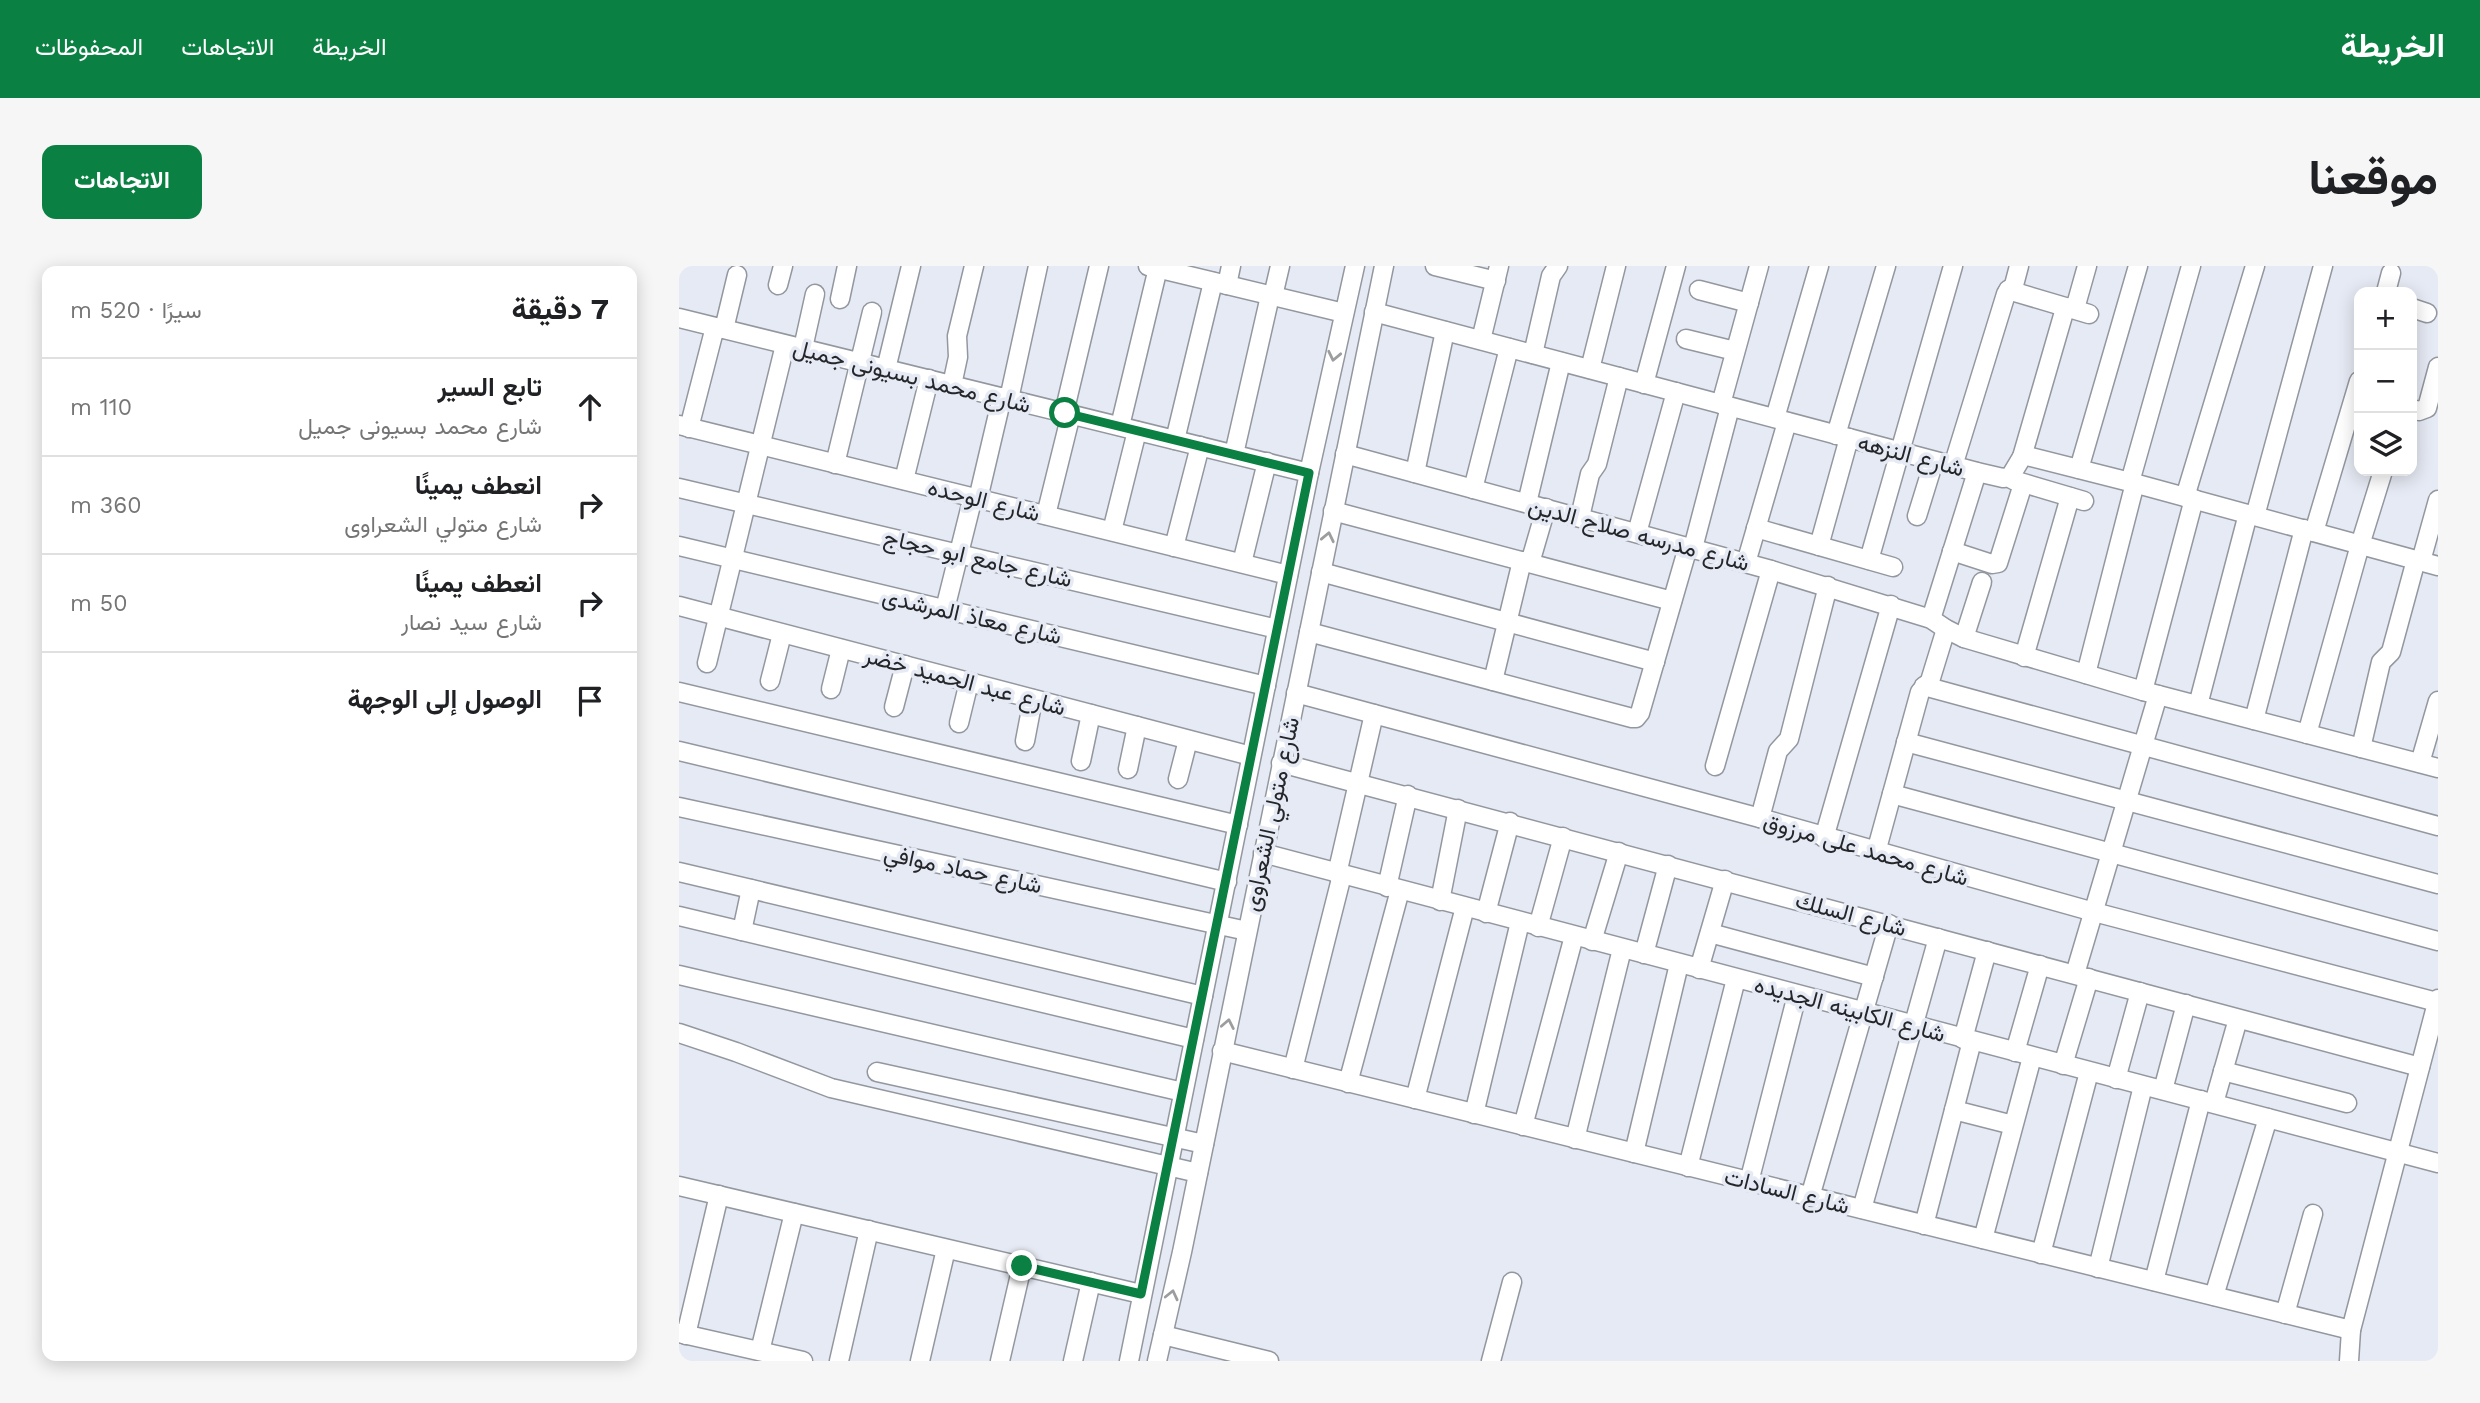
<!DOCTYPE html>
<html lang="ar">
<meta charset="utf-8">
<style>
:root{--surface:#fff;--page:#f6f6f6;--text:#202124;--muted:#757577;--line:#e0e0e0;--accent:#0b8043}
body{margin:0;font-family:"Work Sans",Vazirmatn,sans-serif;background:var(--page);color:var(--text);direction:rtl}
.controls{position:absolute;right:21px;top:21px;display:grid;overflow:hidden;border-radius:14px;box-shadow:0 4px 18px #0003}
.controls button{width:63px;height:63px;display:grid;place-items:center;padding:0;border:0;border-bottom:2px solid var(--line);background:var(--surface);color:var(--text);font:35px sans-serif}
.stop{position:absolute;width:21px;height:21px;margin:-16px;border:5px solid #0b8043;border-radius:50%;background:#fff}
.stop.end{background:#0b8043;border-color:#fff;box-shadow:0 2px 7px #0008}
.list{margin:0;padding:0;list-style:none}
h2{display:flex;justify-content:space-between;align-items:center;height:91px;margin:0;padding:0 28px;font-size:30px}
h2 small{font-size:23px;font-weight:400;color:var(--muted)}
.list li{display:grid;grid-template-columns:46px 1fr auto;gap:21px;align-items:center;box-sizing:border-box;height:98px;padding:0 28px;border-top:2px solid var(--line)}
.list b{display:block;font-size:26px;white-space:nowrap}
.list p{margin:0;font-size:23px;white-space:nowrap;color:var(--muted)}
.list em{font-size:23px;font-style:normal;color:var(--muted)}
.icon{flex:none;width:38px;height:38px;fill:none;stroke:currentColor;stroke-width:2;stroke-linecap:round;stroke-linejoin:round}
.map{position:relative;flex:none;width:1759px;height:1095px;overflow:hidden;direction:ltr;border-radius:14px}
header{display:flex;align-items:center;gap:42px;box-sizing:border-box;height:98px;padding:0 35px;background:var(--accent);color:#fff}
header strong{font-size:33px}
nav{display:flex;gap:38px;margin-inline-start:auto;font-size:24px}
.intro{display:flex;align-items:center;justify-content:space-between;box-sizing:border-box;height:168px;padding:0 42px}
h1{margin:0;font-size:49px}
.button{padding:18px 32px;border-radius:14px;background:var(--accent);color:#fff;font-size:24px;font-weight:700}
main{display:flex;gap:42px;padding:0 42px}
aside{flex:1;background:var(--surface);border-radius:14px;box-shadow:0 4px 18px #0003}
.map>svg:first-child{display:block}
.lines{fill:none;stroke-linecap:round;stroke-linejoin:round}
.minor-casing{stroke:#93979f;stroke-width:21}
.minor{stroke:#fff;stroke-width:18}
.oneway{stroke:#9c9d9f}
.route{stroke:#0b8043;stroke-width:9}
.labels{text-anchor:middle;stroke-width:7;stroke-linejoin:round;paint-order:stroke}
.street-label{font-size:23px;fill:#242629;stroke:#e6eaf4}
</style>
<header>
<strong>الخريطة</strong>
<nav><a>الخريطة</a><a>الاتجاهات</a><a>المحفوظات</a></nav>
</header>
<div class="intro"><h1>موقعنا</h1><a class="button">الاتجاهات</a></div>
<main>
<div class="map">
<svg width="1759" height="1095" viewBox="0 0 1759 1095">
<rect width="100%" height="100%" fill="#e6eaf4"/>
<g class="lines">
<defs>
<g id="minor">
<path d="M 469,0 L 665,47"/>
<path d="M 756,0 L 817,15"/>
<path d="M 99,19 L 104,0"/>
<path d="M 548,19 L 552,0"/>
<path d="M 1020,24 L 1070,37"/>
<path d="M 1329,24 L 1410,48"/>
<path d="M 1707,26 L 1712,7"/>
<path d="M 594,30 L 601,0"/>
<path d="M 161,33 L 168,0"/>
<path d="M 1733,42 L 1748,47"/>
<path d="M 695,46 L 1298,206 L 1324,212 L 1331,211 L 1343,191 L 1348,190 L 1451,216 L 1759,300"/>
<path d="M 0,52 L 630,207"/>
<path d="M 45,63 L 58,9"/>
<path d="M 1007,73 L 1056,85"/>
<path d="M 802,74 L 820,0"/>
<path d="M 124,82 L 136,28"/>
<path d="M 854,88 L 872,10 L 879,0"/>
<path d="M 207,103 L 232,0"/>
<path d="M 911,103 L 937,0"/>
<path d="M 965,118 L 997,0"/>
<path d="M 273,119 L 279,91 L 278,70 L 295,0"/>
<path d="M 330,133 L 359,0"/>
<path d="M 1042,138 L 1080,0"/>
<path d="M 1733,143 L 1740,145 L 1748,142 L 1759,101"/>
<path d="M 385,147 L 420,0"/>
<path d="M 1096,152 L 1140,0"/>
<path d="M 0,159 L 609,309"/>
<path d="M 441,160 L 479,2"/>
<path d="M 10,162 L 36,61"/>
<path d="M 1157,169 L 1207,0"/>
<path d="M 496,174 L 534,16"/>
<path d="M 555,188 L 591,30"/>
<path d="M 666,188 L 1092,304 L 1252,353 L 1267,363 L 1285,372 L 1464,425 L 1759,502"/>
<path d="M 1343,191 L 1385,46 L 1389,42 L 1397,39 L 1408,0"/>
<path d="M 156,198 L 193,46"/>
<path d="M 1274,200 L 1327,28 L 1335,19 L 1340,0"/>
<path d="M 1400,203 L 1459,0"/>
<path d="M 736,207 L 766,65"/>
<path d="M 225,214 L 250,113"/>
<path d="M 1334,214 L 1405,235"/>
<path d="M 1451,216 L 1512,0"/>
<path d="M 0,222 L 598,363"/>
<path d="M 794,223 L 830,82"/>
<path d="M 1506,231 L 1576,0"/>
<path d="M 299,233 L 323,131"/>
<path d="M 848,237 L 882,96"/>
<path d="M 654,245 L 993,335"/>
<path d="M 367,249 L 392,148"/>
<path d="M 1238,250 L 1255,195"/>
<path d="M 1576,250 L 1644,0"/>
<path d="M 901,251 L 911,208 L 918,198 L 940,111"/>
<path d="M 1077,262 L 1214,301"/>
<path d="M 433,265 L 458,165"/>
<path d="M 1635,266 L 1680,115"/>
<path d="M 958,267 L 997,126"/>
<path d="M 0,280 L 587,420"/>
<path d="M 1140,280 L 1170,172"/>
<path d="M 495,281 L 521,180"/>
<path d="M 1014,282 L 1051,141"/>
<path d="M 1273,285 L 1313,298 L 1319,297 L 1344,218"/>
<path d="M 1190,294 L 1274,0"/>
<path d="M 1742,295 L 1759,234"/>
<path d="M 563,297 L 588,196"/>
<path d="M 851,297 L 867,242"/>
<path d="M 1067,297 L 1108,156"/>
<path d="M 642,306 L 976,396"/>
<path d="M 0,340 L 572,490"/>
<path d="M 266,343 L 294,231"/>
<path d="M 1252,353 L 1298,206"/>
<path d="M 630,366 L 953,452 L 957,452 L 961,447 L 1009,281"/>
<path d="M 1285,372 L 1303,316"/>
<path d="M 1345,391 L 1391,231"/>
<path d="M 28,397 L 106,79"/>
<path d="M 1407,408 L 1456,217"/>
<path d="M 91,415 L 103,368"/>
<path d="M 814,415 L 843,295"/>
<path d="M 1245,420 L 1759,560"/>
<path d="M 152,423 L 162,383"/>
<path d="M 1464,425 L 1515,233"/>
<path d="M 0,426 L 559,559"/>
<path d="M 617,427 L 1081,552 L 1415,646 L 1758,736"/>
<path d="M 1519,439 L 1569,248"/>
<path d="M 215,441 L 226,399"/>
<path d="M 1575,454 L 1625,263"/>
<path d="M 280,457 L 290,416"/>
<path d="M 1628,468 L 1681,279 L 1704,205"/>
<path d="M 346,475 L 354,433"/>
<path d="M 1227,476 L 1759,618"/>
<path d="M 1682,482 L 1702,396 L 1712,386 L 1737,294"/>
<path d="M 0,485 L 548,616"/>
<path d="M 402,495 L 412,448"/>
<path d="M 602,497 L 1741,801"/>
<path d="M 1741,497 L 1759,435"/>
<path d="M 1036,500 L 1092,304"/>
<path d="M 449,503 L 458,460"/>
<path d="M 499,513 L 509,474"/>
<path d="M 1213,528 L 1759,675"/>
<path d="M 0,541 L 568,665"/>
<path d="M 1081,552 L 1099,485 L 1110,473 L 1149,320"/>
<path d="M 1145,572 L 1212,339"/>
<path d="M 1197,586 L 1241,426 L 1251,415 L 1267,363"/>
<path d="M 584,587 L 1759,897"/>
<path d="M 0,606 L 524,730"/>
<path d="M 658,608 L 695,448"/>
<path d="M 708,621 L 729,529"/>
<path d="M 761,635 L 779,543"/>
<path d="M 807,647 L 831,556"/>
<path d="M 0,650 L 515,773"/>
<path d="M 859,661 L 884,571"/>
<path d="M 63,665 L 72,623"/>
<path d="M 1031,667 L 1195,711"/>
<path d="M 913,675 L 940,586"/>
<path d="M 965,688 L 989,599"/>
<path d="M 1020,703 L 1046,614"/>
<path d="M 1396,708 L 1479,429"/>
<path d="M 0,709 L 504,826"/>
<path d="M 0,767 L 57,786 L 152,822 L 519,907"/>
<path d="M 1284,773 L 1308,685"/>
<path d="M 543,785 L 1672,1064"/>
<path d="M 1336,786 L 1361,699"/>
<path d="M 1384,799 L 1410,712"/>
<path d="M 614,803 L 663,609"/>
<path d="M 1544,805 L 1668,837"/>
<path d="M 198,806 L 525,878"/>
<path d="M 1437,813 L 1461,726"/>
<path d="M 669,817 L 721,624"/>
<path d="M 1484,824 L 1507,738"/>
<path d="M 736,833 L 786,641"/>
<path d="M 1535,837 L 1559,753"/>
<path d="M 1275,844 L 1334,859"/>
<path d="M 795,848 L 841,656"/>
<path d="M 844,860 L 895,670"/>
<path d="M 896,873 L 943,683"/>
<path d="M 955,887 L 1000,698"/>
<path d="M 1009,901 L 1057,713"/>
<path d="M 1070,916 L 1118,729"/>
<path d="M 0,920 L 462,1028"/>
<path d="M 1131,931 L 1210,658"/>
<path d="M 1183,943 L 1259,672"/>
<path d="M 1245,959 L 1293,775"/>
<path d="M 1304,973 L 1353,791"/>
<path d="M 1362,988 L 1410,806"/>
<path d="M 1419,1002 L 1464,820"/>
<path d="M 1475,1015 L 1522,834"/>
<path d="M 1535,1030 L 1589,852"/>
<path d="M 1606,1048 L 1634,948"/>
<path d="M 0,1067 L 124,1095"/>
<path d="M 7,1069 L 40,929"/>
<path d="M 484,1069 L 590,1095"/>
<path d="M 81,1085 L 115,947"/>
<path d="M 160,1095 L 190,964"/>
<path d="M 241,1095 L 267,983"/>
<path d="M 321,1095 L 343,1000"/>
<path d="M 394,1095 L 412,1016"/>
<path d="M 450,1095 L 630,207 L 676,0"/>
<path d="M 478,1095 L 503,986 L 705,0"/>
<path d="M 812,1095 L 833,1016"/>
<path d="M 1670,1095 L 1672,1064 L 1759,733"/>
</g>
</defs>
<use href="#minor" class="minor-casing"/>
<use href="#minor" class="minor"/>
</g>
<defs><path id="oneway-chevron" d="M-2-3.5L2.5 0L-2 3.5" fill="none" stroke-width="1.6" stroke-linecap="round" stroke-linejoin="round" transform="scale(1.75)"/></defs>
<g class="oneway">
<use href="#oneway-chevron" transform="translate(655 90) rotate(102)"/>
<use href="#oneway-chevron" transform="translate(649 271) rotate(-78)"/>
<use href="#oneway-chevron" transform="translate(549 758) rotate(-79)"/>
<use href="#oneway-chevron" transform="translate(493 1029) rotate(-77)"/>
</g>
<g class="lines">
<path class="route" d="M 343,1000 L 462,1028 L 630,207 L 386,147"/>
</g>
<g class="labels">
<g class="street-label">
<text transform="translate(233 110) rotate(14)" y="8">شارع محمد بسيونى جميل</text>
<text transform="translate(1232 189) rotate(15)" y="8">شارع النزهه</text>
<text transform="translate(305 234) rotate(14)" y="8">شارع الوحده</text>
<text transform="translate(960 268) rotate(15)" y="8">شارع مدرسه صلاح الدين</text>
<text transform="translate(299 292) rotate(13)" y="8">شارع جامع ابو حجاج</text>
<text transform="translate(293 350) rotate(13)" y="8">شارع معاذ المرشدى</text>
<text transform="translate(286 415) rotate(15)" y="8">شارع عبد الحميد خضر</text>
<text transform="translate(592 548) rotate(-78)" y="8">شارع متولي الشعراوى</text>
<text transform="translate(1187 583) rotate(16)" y="8">شارع محمد على مرزوق</text>
<text transform="translate(284 603) rotate(12)" y="8">شارع حماد موافي</text>
<text transform="translate(1172 648) rotate(15)" y="8">شارع السلك</text>
<text transform="translate(1171 743) rotate(15)" y="8">شارع الكابينه الجديده</text>
<text transform="translate(1108 925) rotate(14)" y="8">شارع السادات</text>
</g>
</g>
</svg>
<div class="controls">
<button>+</button>
<button>−</button>
<button><svg class="icon" aria-label="layers" viewBox="0 0 24 24"><path d="M12 4l9 5-9 5-9-5zM3 14l9 5 9-5"/></svg></button>
</div>
<div class="stop" style="left:386px;top:147px"></div>
<div class="stop end" style="left:343px;top:1000px"></div>
</div>
<aside>
<h2>7 دقيقة<small>سيرًا · 520 m</small></h2>
<ul class="list">
<li><svg class="icon" aria-label="ahead" viewBox="0 0 24 24"><path d="M12 20V5M6 11l6-6 6 6"/></svg><div><b>تابع السير</b><p>شارع محمد بسيونى جميل</p></div><em>110 m</em></li>
<li><svg class="icon" aria-label="right" viewBox="0 0 24 24"><path d="M7 20v-9h11M14 6l5 5-5 5"/></svg><div><b>انعطف يمينًا</b><p>شارع متولي الشعراوى</p></div><em>360 m</em></li>
<li><svg class="icon" aria-label="right" viewBox="0 0 24 24"><path d="M7 20v-9h11M14 6l5 5-5 5"/></svg><div><b>انعطف يمينًا</b><p>شارع سيد نصار</p></div><em>50 m</em></li>
<li><svg class="icon" aria-label="arrive" viewBox="0 0 24 24"><path d="M6 21V4h12l-3 4 3 4H6"/></svg><div><b>الوصول إلى الوجهة</b></div></li>
</ul>
</aside>
</main>
